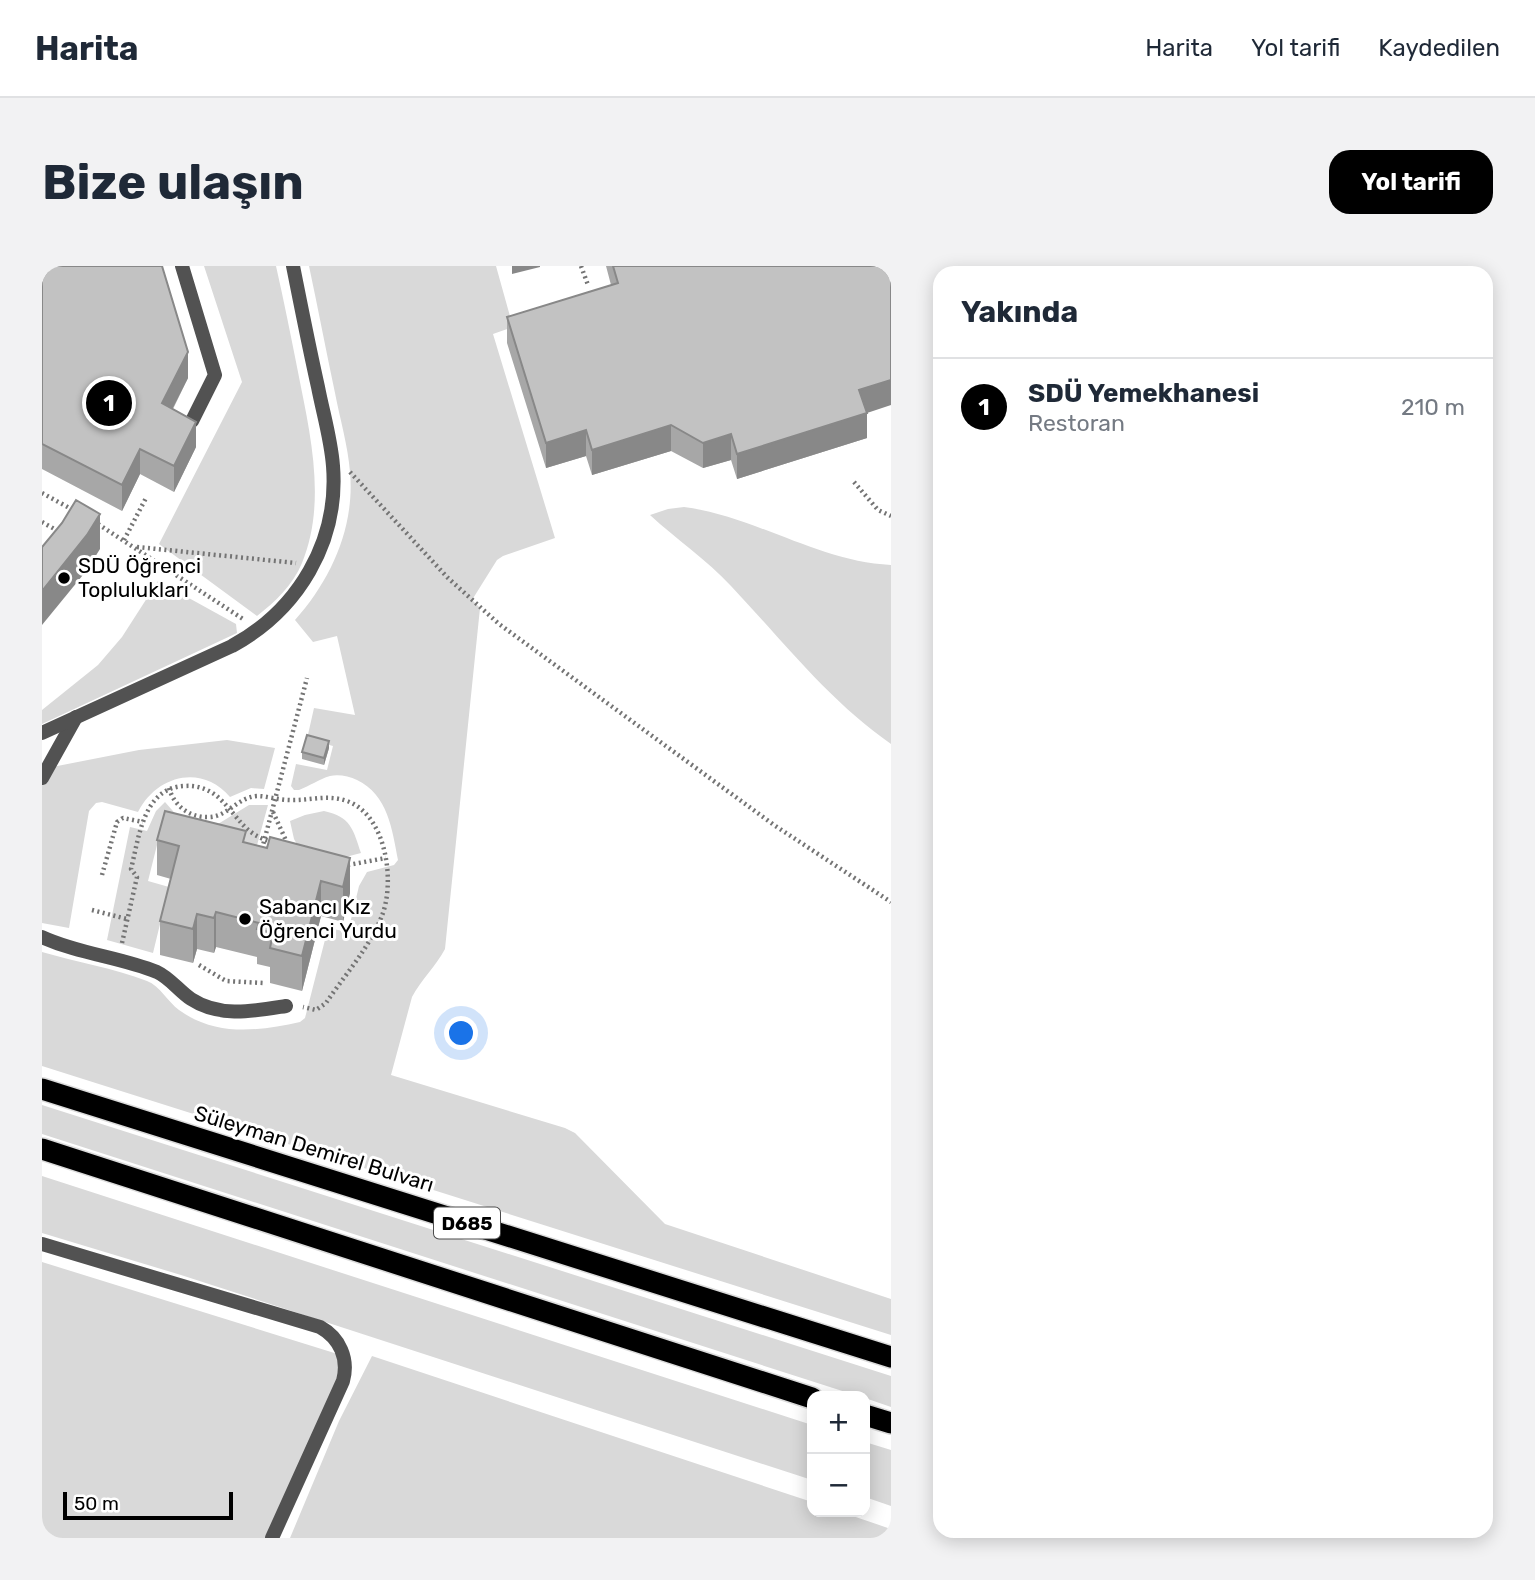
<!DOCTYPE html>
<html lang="tr">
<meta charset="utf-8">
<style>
:root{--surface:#fff;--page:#f2f2f3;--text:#1f2937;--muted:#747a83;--line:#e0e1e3;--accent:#000}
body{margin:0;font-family:Rubik,sans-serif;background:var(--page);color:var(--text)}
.controls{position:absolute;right:21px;bottom:21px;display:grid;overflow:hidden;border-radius:14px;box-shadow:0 4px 18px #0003}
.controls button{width:63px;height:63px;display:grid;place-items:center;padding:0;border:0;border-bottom:2px solid var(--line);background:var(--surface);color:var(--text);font:35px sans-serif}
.scale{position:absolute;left:21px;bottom:18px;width:170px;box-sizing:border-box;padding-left:7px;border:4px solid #000;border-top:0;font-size:19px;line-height:24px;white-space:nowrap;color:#000;-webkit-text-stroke:5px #fff;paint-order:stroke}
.you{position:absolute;left:420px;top:768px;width:24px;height:24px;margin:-18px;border:5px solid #fff;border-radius:50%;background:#1a73e8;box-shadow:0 0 0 10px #1a73e833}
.badge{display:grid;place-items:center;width:46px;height:46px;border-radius:50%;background:var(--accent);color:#fff;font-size:23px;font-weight:700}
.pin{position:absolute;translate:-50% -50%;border:4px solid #fff;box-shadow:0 2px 7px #0006}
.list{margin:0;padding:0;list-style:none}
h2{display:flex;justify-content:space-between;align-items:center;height:91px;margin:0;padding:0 28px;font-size:30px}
h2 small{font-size:23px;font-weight:400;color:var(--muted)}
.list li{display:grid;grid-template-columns:46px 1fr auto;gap:21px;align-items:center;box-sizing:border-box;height:98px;padding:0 28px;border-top:2px solid var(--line)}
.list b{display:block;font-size:26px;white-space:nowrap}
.list p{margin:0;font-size:23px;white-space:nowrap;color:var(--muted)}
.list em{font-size:23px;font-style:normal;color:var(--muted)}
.map{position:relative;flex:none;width:849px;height:1272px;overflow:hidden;border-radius:21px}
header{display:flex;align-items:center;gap:42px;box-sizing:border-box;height:98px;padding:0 35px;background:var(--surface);border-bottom:2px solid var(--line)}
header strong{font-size:33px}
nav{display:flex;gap:38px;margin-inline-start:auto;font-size:24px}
.intro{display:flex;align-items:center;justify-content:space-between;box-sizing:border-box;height:168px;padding:0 42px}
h1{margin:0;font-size:49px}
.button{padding:18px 32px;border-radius:21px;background:var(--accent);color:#fff;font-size:24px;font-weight:700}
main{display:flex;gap:42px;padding:0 42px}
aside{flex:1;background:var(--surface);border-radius:21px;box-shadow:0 4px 18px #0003}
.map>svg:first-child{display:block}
.green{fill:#d9d9d9}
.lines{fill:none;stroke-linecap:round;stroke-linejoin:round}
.highway-casing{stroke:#dbdbdb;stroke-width:24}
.path{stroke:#747474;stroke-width:4.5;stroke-dasharray:2 3.5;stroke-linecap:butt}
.lane{stroke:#525252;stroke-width:14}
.street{stroke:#525252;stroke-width:14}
.highway{stroke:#000;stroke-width:21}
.wall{fill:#a7a7a7}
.shaded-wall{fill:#888}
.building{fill:#c2c2c2;stroke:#888;stroke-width:2}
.poi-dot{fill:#000;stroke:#fff;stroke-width:2.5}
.labels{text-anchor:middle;stroke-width:6;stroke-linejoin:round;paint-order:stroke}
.shield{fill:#fff;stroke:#4c4c4c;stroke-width:2}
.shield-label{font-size:19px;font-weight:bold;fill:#000}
.poi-label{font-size:21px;fill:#000;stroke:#fff;text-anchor:start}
.street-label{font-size:21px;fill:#000;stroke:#fff}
</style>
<header>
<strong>Harita</strong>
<nav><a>Harita</a><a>Yol tarifi</a><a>Kaydedilen</a></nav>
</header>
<div class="intro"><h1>Bize ulaşın</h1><a class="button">Yol tarifi</a></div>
<main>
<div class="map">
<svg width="849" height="1272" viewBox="0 0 849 1272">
<rect width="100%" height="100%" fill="#fff"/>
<g class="green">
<path d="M 162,0 L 234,0 C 242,35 249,71 256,106 C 268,167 285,236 260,297 C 251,319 233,336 215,350 L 117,278 L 200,116 Z"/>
<path d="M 267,0 L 454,0 L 471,61 L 451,68 L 513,272 L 461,290 L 455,294 L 430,334 L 438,342 L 403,683 C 394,700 379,714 370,731 L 349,809 L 523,862 L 533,867 L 623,958 L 849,1033 L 849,1069 L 0,800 L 0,686 C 34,696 72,702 105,715 C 118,720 126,736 137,744 C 174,771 217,765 258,756 L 263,752 L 286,662 L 306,666 L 317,620 L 325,606 L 352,599 L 356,594 C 350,563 346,529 315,514 C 307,510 296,508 288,510 C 277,513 268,520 257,524 L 252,524 L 249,520 L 254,498 L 285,504 L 291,480 L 265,473 L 272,442 L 313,449 L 295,370 L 271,376 L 253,354 C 289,314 313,261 308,206 C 306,180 298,153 293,127 C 284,85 276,42 267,0 Z"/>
<path d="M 642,241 C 713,250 777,296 849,299 L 849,478 C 787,435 740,374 689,320 C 665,294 634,273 608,249 L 626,243 Z"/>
<path d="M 116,315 L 194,358 L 195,367 L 0,458 L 0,444 L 56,399 L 80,371 Z"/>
<path d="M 185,474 L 233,482 L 222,523 L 209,522 L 188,531 C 160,498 115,509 96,546 L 60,536 L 54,537 L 47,545 L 27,662 L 0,657 L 0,503 L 97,484 Z"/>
<path d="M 123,536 L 137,552 L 168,560 L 176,558 L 207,539 L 226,539 L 211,594 L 117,571 L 106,615 L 127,621 L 111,687 L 65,674 L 88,561 L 105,565 L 114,545 Z"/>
<path d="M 282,545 C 309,551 311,563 319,587 L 292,594 L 257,582 L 252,573 L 248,555 L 263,549 Z"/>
<path d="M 0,839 L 849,1110 L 849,1141 L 823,1132 L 823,1130 L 816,1130 L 0,868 Z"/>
<path d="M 0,910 L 770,1159 L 770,1214 L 139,1009 L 0,967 Z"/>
<path d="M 0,996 L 302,1090 L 303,1096 L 230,1272 L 0,1272 Z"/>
<path d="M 330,1090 L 770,1236 L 770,1246 L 799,1246 L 849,1263 L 849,1272 L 248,1272 L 297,1155 Z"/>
<path d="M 823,1176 L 849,1184 L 849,1240 L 823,1231 Z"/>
</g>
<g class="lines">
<defs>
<g id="highway">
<path d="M 0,823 L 849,1091"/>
<path d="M 0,883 L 770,1132"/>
<path d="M 823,1149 L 849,1157"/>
</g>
</defs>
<use href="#highway" class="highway-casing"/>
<g class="path">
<path d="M 539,0 L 546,19"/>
<path d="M 308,206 L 406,312 L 457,358 L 732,559 L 849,636"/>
<path d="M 812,216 L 836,244 L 849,250"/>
<path d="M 0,227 L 33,245"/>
<path d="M 0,256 L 16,265"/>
<path d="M 56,258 L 201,353"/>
<path d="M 82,274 L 104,232"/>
<path d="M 95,281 L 254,297"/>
<path d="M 127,522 C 132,540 148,552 167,551 C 185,551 196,531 215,530 C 225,530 236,534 247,534 C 267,535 285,528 305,535 C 345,549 354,618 339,652 C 327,682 302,710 284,737 L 274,744 L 261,741"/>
<path d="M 231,546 L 246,579"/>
<path d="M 220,583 L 265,412"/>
<path d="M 306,599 L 344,592"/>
<path d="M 60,609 L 75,556 L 81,552 L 101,556"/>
<path d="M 50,644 L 85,653"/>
<path d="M 80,677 L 95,611 L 89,603 C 97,572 101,521 143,520 C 156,519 169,524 178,533 C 198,552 202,569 231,576"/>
<path d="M 157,699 L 184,715 L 221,717"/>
</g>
<g class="lane">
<path d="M 140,0 L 173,109 L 150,155"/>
<path d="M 0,512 L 34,451"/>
<path d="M 0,671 C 37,688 78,691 115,706 C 128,712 137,725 149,733 C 178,752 212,745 244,740"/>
</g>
<g class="street">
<path d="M 0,467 L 190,380 C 256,344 297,276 291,200 C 289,173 281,147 276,121 C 267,81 259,40 251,0"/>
<path d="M 0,978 L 278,1061 C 298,1072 307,1093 301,1115 L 230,1272"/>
</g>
<use href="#highway" class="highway"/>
</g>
<g class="wall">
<path d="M 0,0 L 146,112 L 131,143 L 154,181 L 132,226 L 98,208 L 80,245 L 0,203 Z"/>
<path d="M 564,0 L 849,0 L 825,147 L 825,172 L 695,213 L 689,194 L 661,202 L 629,185 L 550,209 L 544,190 L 504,202 L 465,77 L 465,51 L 569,19 Z"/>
<path d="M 287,482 L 282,499 L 260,493 L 260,486 Z"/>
<path d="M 115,574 L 204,577 L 225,582 L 308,592 L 308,627 L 301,656 L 279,650 L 260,725 L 228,717 L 228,701 L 215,698 L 215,691 L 174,681 L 172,687 L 155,683 L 151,697 L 118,689 L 118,655 L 129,613 L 115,609 Z"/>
</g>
<g class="shaded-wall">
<path d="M 470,0 L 498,0 L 498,1 L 470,8 Z"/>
<path d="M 146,86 L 146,112 L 120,163 L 120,137 Z"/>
<path d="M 849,114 L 849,139 L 825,147 L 825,172 L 695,213 L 695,188 L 817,124 Z"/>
<path d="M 154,156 L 154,181 L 132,226 L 132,200 Z"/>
<path d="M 629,159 L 629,185 L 550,209 L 550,184 Z"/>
<path d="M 544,164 L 544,190 L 504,202 L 504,177 Z"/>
<path d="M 689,168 L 689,194 L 661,202 L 661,177 Z"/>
<path d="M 98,183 L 98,208 L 80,245 L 80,219 Z"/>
<path d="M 58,248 L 58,283 L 45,304 L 0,359 L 0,325 Z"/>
<path d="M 287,475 L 287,482 L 282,499 L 282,492 Z"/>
<path d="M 308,592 L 308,627 L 301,656 L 301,621 Z"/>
<path d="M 279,615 L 279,650 L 260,725 L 260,690 Z"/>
<path d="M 174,646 L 174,681 L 172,687 L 172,652 Z"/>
<path d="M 155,648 L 155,683 L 151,697 L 151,663 Z"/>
</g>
<g class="building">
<path d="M 0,0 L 120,0 L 146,86 L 120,137 L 154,156 L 132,200 L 98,183 L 80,219 L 0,178 Z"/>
<path d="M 571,0 L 849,0 L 849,114 L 817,124 L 825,147 L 695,188 L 689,168 L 661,177 L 629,159 L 550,184 L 544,164 L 504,177 L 465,51 L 576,17 Z"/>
<path d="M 34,234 L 58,248 L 45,269 L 0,325 L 0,281 L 20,257 Z"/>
<path d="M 265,469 L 287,475 L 282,492 L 260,486 Z"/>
<path d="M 123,545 L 204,565 L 201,576 L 225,582 L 228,571 L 308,592 L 301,621 L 279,615 L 260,690 L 228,682 L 231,667 L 215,663 L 217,657 L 174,646 L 172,652 L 155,648 L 151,663 L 118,655 L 137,580 L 115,574 Z"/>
</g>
<g class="poi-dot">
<circle cx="22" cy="312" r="7"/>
<circle cx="203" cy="653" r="7"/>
</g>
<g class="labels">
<rect class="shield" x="392" y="941.5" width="66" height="31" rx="5"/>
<g class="shield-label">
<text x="425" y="964">D685</text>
</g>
<g class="poi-label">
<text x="36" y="307">SDÜ Öğrenci<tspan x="36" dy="24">Toplulukları</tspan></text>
<text x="217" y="648">Sabancı Kız<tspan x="217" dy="24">Öğrenci Yurdu</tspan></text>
</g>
<g class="street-label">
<text transform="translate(272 883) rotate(17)" y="7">Süleyman Demirel Bulvarı</text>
</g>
</g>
</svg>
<div class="controls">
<button>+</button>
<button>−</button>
</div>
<div class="scale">50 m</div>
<div class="you"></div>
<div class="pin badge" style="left:67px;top:137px">1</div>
</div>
<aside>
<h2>Yakında<small></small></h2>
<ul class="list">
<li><span class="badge">1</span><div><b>SDÜ Yemekhanesi</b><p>Restoran</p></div><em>210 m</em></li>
</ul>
</aside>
</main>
